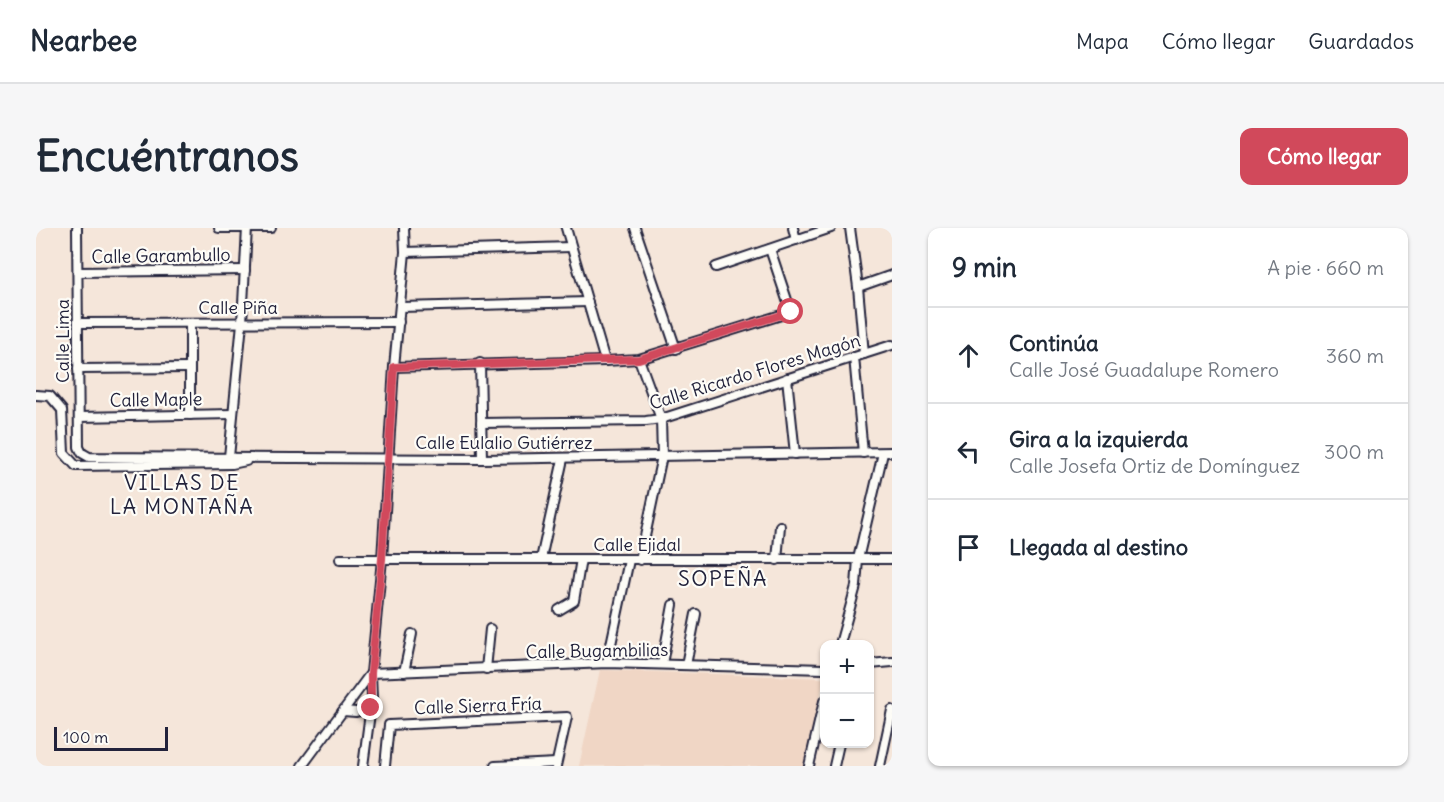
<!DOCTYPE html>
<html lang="es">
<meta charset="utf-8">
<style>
:root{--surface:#fff;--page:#f6f6f7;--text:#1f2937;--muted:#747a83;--line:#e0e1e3;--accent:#d1495b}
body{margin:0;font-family:Delius,sans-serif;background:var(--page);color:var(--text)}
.controls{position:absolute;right:18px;bottom:18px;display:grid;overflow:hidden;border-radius:12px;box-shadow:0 2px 4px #0004}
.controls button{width:54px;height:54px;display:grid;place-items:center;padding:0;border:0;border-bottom:2px solid var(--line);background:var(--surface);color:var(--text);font:30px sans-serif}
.scale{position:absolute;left:18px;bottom:15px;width:114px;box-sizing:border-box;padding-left:6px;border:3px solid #22223b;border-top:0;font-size:16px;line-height:21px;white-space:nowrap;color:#22223b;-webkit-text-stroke:4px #fdfcf7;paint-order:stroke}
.stop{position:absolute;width:18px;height:18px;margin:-14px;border:4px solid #d1495b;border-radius:50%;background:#fff}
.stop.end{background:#d1495b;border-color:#fff;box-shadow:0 2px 6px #0008}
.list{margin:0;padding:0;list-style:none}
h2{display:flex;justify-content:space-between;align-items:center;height:78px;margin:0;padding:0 24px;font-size:26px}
h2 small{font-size:20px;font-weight:400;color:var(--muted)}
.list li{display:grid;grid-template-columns:39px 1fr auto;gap:18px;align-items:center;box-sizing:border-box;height:96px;padding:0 24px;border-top:2px solid var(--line)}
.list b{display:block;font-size:22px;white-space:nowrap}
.list p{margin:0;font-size:20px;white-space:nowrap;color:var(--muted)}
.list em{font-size:20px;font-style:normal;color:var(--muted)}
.icon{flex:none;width:33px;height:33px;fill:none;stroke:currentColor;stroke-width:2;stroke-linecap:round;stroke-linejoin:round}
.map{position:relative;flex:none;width:856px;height:538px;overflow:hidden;border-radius:12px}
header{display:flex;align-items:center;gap:36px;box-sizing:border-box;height:84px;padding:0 30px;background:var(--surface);border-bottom:2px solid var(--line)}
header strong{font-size:28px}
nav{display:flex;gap:33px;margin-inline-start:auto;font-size:21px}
.intro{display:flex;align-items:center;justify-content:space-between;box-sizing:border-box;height:144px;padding:0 36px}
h1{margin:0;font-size:42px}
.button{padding:15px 27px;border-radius:12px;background:var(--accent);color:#fff;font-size:21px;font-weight:700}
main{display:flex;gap:36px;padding:0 36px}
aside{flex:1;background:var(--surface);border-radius:12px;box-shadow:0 2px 4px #0004}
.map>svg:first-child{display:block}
.built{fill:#f0d6c5}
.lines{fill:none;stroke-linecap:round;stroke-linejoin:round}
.minor-casing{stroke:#22223b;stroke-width:12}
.minor{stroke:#fdfcf7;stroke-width:8}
.route{stroke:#d1495b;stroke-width:8}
.labels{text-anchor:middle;stroke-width:4.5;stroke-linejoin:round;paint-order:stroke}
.street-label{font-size:18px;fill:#22223b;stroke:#fdfcf7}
.quarter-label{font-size:21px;letter-spacing:1.5px;fill:#22223b;stroke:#fdfcf7}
</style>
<header>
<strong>Nearbee</strong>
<nav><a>Mapa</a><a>Cómo llegar</a><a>Guardados</a></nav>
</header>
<div class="intro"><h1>Encuéntranos</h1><a class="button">Cómo llegar</a></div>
<main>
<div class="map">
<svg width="856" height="538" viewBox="0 0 856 538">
<rect width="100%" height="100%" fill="#f5e6da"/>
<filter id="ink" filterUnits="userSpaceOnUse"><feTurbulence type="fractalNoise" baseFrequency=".0167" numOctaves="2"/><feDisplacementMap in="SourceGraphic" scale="12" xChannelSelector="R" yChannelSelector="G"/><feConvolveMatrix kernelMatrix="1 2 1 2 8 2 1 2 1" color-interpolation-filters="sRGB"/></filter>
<g filter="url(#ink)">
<path class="built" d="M 564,442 L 788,450 L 769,538 L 543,538 Z"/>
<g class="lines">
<defs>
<g id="minor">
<path d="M 41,0 L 43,219 L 46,225 L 53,229 L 446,231 L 856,224"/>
<path d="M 183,0 L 235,0"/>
<path d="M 530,0 L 569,133"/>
<path d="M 599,0 L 640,121"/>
<path d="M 757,0 L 760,12"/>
<path d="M 814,0 L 822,59 L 828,126"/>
<path d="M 369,24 L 535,19"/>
<path d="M 680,39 L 795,0"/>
<path d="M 42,44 L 209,42"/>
<path d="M 822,59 L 856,47"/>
<path d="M 365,79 L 552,74"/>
<path d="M 42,95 L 363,94"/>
<path d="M 818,129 L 827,225"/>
<path d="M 603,131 L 625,191 L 626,228 L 604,332"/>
<path d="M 444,135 L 446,231"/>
<path d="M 358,139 L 569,133 L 603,131 L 755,84 L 734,21"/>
<path d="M 42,141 L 153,140"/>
<path d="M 751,150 L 759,226"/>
<path d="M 0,167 L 14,168 L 26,182 L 28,225 L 40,238 L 196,236 L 210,233"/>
<path d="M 154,187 L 154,95"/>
<path d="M 43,189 L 197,186"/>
<path d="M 445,195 L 610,193 L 625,191 L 856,117"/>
<path d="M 193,229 L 206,95 L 211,0"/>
<path d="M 304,331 L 856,331"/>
<path d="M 505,331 L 527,231"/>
<path d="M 741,332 L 744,298"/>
<path d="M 523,382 L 538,373 L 545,331"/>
<path d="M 804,416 L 820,358 L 822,331 L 847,225"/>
<path d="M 571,435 L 593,332"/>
<path d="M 626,436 L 637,377"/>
<path d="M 834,436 L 856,434"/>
<path d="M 650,437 L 660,386"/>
<path d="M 450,441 L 454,401"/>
<path d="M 368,444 L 376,406"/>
<path d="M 335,445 L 571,435 L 788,441"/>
<path d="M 307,483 L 320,484 L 335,480"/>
<path d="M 266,538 L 335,445"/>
<path d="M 327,538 L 336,470 L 335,445 L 346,331 L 358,139 L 369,24 L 368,0"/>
<path d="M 349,538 L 353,497 L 531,489 L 520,538"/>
<path d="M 459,538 L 520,535"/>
<path d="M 773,538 L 788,473"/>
<path d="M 798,538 L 803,516"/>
<path d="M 844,538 L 856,482"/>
</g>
</defs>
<use href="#minor" class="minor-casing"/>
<use href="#minor" class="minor"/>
</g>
</g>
<g class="lines" filter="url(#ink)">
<path class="route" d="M 335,480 L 335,445 L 346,331 L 358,139 L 603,131 L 755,84"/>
</g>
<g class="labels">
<g class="street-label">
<text transform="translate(125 28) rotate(-1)" y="6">Calle Garambullo</text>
<text x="202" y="86">Calle Piña</text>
<text transform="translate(27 113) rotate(-90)" y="6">Calle Lima</text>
<text transform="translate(719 144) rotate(-17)" y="6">Calle Ricardo Flores Magón</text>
<text transform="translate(120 172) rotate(-1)" y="6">Calle Maple</text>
<text x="468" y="221">Calle Eulalio Gutiérrez</text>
<text x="601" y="323">Calle Ejidal</text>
<text transform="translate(561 423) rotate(-1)" y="6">Calle Bugambilias</text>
<text transform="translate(442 478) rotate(-2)" y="6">Calle Sierra Fría</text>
</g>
<g class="quarter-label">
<text x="146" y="262">VILLAS DE<tspan x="146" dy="24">LA MONTAÑA</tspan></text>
<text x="687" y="358">SOPEÑA</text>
</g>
</g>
</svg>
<div class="controls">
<button>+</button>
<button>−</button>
</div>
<div class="scale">100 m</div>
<div class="stop" style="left:755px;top:84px"></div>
<div class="stop end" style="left:335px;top:480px"></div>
</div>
<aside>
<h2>9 min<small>A pie · 660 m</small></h2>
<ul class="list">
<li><svg class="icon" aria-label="ahead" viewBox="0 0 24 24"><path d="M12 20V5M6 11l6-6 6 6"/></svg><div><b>Continúa</b><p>Calle José Guadalupe Romero</p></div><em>360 m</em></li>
<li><svg class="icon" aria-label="left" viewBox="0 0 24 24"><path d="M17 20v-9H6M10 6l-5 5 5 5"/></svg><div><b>Gira a la izquierda</b><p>Calle Josefa Ortiz de Domínguez</p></div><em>300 m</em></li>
<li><svg class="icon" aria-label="arrive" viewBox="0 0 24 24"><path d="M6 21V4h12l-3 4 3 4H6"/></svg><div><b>Llegada al destino</b></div></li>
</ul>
</aside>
</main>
